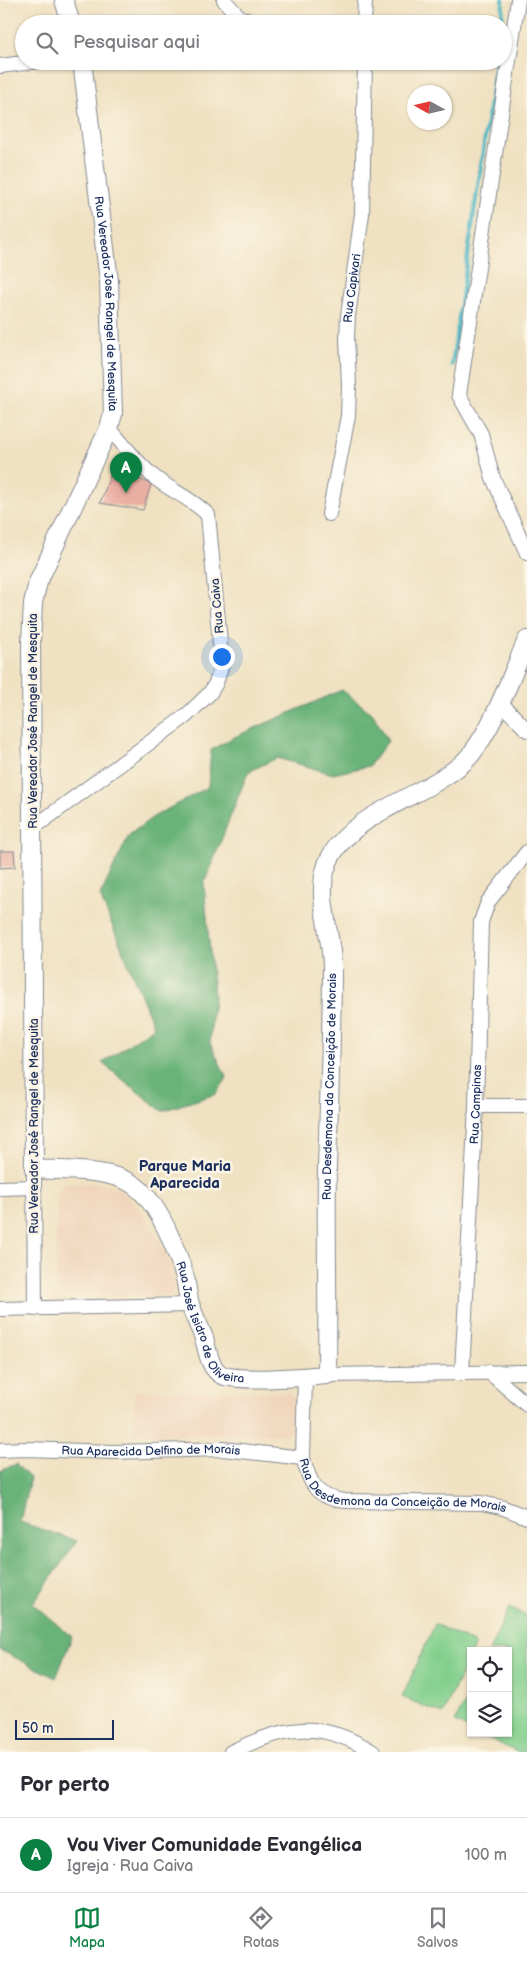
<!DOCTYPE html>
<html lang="pt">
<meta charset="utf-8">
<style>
:root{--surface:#fff;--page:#f7f7f7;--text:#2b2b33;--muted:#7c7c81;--line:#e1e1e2;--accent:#0b8043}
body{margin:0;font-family:"Balsamiq Sans",sans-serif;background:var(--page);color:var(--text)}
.controls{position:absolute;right:15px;bottom:15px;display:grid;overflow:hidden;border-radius:0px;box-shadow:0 1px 4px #0004}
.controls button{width:45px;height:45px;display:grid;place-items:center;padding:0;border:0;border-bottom:1px solid var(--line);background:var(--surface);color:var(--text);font:25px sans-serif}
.compass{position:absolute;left:407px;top:85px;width:45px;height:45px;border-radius:50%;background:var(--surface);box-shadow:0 1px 4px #0004;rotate:278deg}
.scale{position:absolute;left:15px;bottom:12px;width:99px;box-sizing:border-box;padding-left:5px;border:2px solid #1b2f5e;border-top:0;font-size:14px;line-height:18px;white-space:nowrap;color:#1b2f5e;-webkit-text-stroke:4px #fcf5e5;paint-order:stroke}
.you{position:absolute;left:221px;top:656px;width:18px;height:18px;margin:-12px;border:4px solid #fff;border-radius:50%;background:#1a73e8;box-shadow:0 0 0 8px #1a73e833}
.badge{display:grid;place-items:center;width:32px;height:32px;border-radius:50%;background:var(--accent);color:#fff;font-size:16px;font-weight:700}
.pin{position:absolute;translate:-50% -41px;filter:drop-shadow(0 1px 2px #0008)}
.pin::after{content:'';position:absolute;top:26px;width:18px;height:15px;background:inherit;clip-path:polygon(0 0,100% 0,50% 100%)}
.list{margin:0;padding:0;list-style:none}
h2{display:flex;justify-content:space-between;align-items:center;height:65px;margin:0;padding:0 20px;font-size:21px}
h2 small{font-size:16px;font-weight:400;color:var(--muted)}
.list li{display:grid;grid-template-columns:32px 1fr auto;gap:15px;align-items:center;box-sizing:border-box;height:75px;padding:0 20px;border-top:1px solid var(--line)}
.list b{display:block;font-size:19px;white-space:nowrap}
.list p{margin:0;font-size:16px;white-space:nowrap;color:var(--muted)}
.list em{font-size:16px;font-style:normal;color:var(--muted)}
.icon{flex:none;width:28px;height:28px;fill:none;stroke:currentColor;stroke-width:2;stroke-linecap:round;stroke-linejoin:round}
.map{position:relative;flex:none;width:527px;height:1752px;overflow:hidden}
.search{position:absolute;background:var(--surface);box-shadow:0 1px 4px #0004;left:15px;right:15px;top:15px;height:55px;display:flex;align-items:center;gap:12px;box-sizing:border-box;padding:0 18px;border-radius:28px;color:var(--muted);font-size:19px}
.sheet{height:140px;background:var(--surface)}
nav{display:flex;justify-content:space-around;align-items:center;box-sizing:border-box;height:70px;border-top:1px solid var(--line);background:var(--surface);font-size:14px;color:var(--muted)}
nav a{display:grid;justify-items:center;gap:2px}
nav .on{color:var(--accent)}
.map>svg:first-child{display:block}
.built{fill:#f0d5bc}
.green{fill:#82cf8d;stroke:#4e7f76}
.forest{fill:#69b278;stroke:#42706b}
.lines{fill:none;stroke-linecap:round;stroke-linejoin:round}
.stream{stroke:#4ab7c5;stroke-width:4}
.building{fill:#eaafa3}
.minor-casing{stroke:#858890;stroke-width:16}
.tertiary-casing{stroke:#858890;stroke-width:20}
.minor{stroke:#fff;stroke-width:14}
.tertiary{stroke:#fff;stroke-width:18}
.labels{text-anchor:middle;stroke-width:5;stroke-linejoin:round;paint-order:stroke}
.street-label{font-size:12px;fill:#1b2f5e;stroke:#fcf5e5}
.quarter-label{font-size:15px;font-weight:bold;fill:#1b2f5e;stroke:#fcf5e5}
</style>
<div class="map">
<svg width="527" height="1752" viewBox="0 0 527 1752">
<rect width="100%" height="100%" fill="#fcf5e5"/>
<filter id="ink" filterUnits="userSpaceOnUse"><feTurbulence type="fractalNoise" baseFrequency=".02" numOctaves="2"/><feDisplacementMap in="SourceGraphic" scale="10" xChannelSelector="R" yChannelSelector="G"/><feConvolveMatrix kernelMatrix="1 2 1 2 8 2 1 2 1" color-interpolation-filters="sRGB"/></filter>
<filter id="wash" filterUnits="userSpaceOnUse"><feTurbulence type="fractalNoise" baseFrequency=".0096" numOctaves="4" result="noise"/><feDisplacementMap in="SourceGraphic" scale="20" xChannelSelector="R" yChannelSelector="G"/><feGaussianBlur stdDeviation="1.12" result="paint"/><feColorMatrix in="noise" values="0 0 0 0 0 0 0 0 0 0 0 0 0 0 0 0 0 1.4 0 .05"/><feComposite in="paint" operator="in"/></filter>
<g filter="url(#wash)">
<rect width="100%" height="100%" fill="#efe1c1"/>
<g class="built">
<path d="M 65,1183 L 94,1183 L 119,1189 L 136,1205 L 156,1235 L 171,1264 L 175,1280 L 170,1296 L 64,1294 L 56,1288 L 57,1194 Z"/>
<path d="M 135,1391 L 290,1393 L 296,1401 L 293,1429 L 286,1435 L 133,1434 Z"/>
</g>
<g class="green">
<path d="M 509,1608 L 527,1616 L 527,1752 L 517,1752 L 478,1733 L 508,1733 L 508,1651 L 489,1651 Z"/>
<path d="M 435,1624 L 475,1644 L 443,1714 L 402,1697 Z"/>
<path d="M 471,1689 L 471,1730 L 455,1722 Z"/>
</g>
<g class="forest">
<path d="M 342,690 L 373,714 L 388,741 L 369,766 L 333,774 L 277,758 L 248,772 L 204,884 L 214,996 L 210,1043 L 227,1078 L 216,1094 L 162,1111 L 102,1063 L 154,1027 L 100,896 L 129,835 L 153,817 L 208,787 L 211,750 L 232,738 Z"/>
<path d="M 16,1464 L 30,1478 L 20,1522 L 77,1541 L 33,1604 L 72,1637 L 56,1678 L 0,1650 L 0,1471 Z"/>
</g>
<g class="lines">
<g class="stream">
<path d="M 502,24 L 503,0"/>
<path d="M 452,365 L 496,61"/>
</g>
</g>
<g id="blocks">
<g class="building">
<path d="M 113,468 L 151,484 L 143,510 L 100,503 Z"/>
<path d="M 0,851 L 14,851 L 15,867 L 0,868 Z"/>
</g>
</g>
</g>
<g filter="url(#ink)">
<use href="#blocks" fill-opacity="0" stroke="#858890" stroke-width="1"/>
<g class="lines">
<defs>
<g id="minor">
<path d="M 224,0 L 239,17 L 258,24"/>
<path d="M 518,0 L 459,395 L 481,434 L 493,478 L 527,553"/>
<path d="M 364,24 L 365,0"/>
<path d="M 0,66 L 40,61"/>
<path id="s1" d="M 329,514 L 348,416 L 349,386 L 347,337 L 348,316 L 362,214 L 365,61"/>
<path d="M 500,702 L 527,730"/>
<path d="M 33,828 L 186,716 L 210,693 L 216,683 L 222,664 L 208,515 C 193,499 171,491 154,477 C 137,463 123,444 109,428"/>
<path d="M 476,1106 L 527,1106"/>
<path d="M 34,1169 L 35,1309"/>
<path d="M 0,1188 L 34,1187"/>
<path d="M 0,1309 L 191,1305"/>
<path id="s2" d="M 462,1372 L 476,1106 L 481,922 L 488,902 L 527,852"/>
<path d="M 489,1372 L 527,1405"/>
<path d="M 327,1375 L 527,1372"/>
<path id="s3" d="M 305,1377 L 303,1458 C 310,1484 316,1498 345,1501 L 481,1503 L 501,1507 L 527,1517"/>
<path id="s4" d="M 0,1450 L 26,1449 L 113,1452 L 223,1449 L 303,1458"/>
<path d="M 231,1752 C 286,1726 319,1719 373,1752"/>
</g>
<g id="tertiary">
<path d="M 64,0 L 71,24"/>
<path id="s5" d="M 82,61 L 109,281 L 113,414 L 109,428 L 38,582 L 33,603 L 31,643 L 34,1169 C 64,1171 109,1168 134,1185 C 158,1202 175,1246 184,1274 C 187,1284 187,1296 191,1307 C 195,1318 200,1328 204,1338 C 208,1351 209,1368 222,1375 C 238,1382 307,1377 327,1375 C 328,1306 326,1237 327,1168 C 329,1101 332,1033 332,966 C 332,930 312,890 331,856 C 356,811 429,795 465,761 C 491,735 512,674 527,640"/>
</g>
</defs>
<use href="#minor" class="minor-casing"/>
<use href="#tertiary" class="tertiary-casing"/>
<use href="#minor" class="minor"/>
<use href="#tertiary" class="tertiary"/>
</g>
</g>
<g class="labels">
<g class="street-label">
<text dy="4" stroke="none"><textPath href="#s1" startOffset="228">Rua Capivari</textPath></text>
<text dy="4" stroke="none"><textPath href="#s5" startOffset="244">Rua Vereador José Rangel de Mesquita</textPath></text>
<text transform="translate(217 606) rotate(-95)" y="4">Rua Caiva</text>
<text transform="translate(33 721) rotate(-90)" y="4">Rua Vereador José Rangel de Mesquita</text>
<text dy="4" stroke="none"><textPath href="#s5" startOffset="1836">Rua Desdemona da Conceição de Morais</textPath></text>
<text dy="4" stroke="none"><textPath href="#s2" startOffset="268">Rua Campinas</textPath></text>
<text transform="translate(34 1126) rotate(-90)" y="4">Rua Vereador José Rangel de Mesquita</text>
<text dy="4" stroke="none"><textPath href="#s5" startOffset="1392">Rua José Isidro de Oliveira</textPath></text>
<text dy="4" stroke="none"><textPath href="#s4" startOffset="151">Rua Aparecida Delfino de Morais</textPath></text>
<text dy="4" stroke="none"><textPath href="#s3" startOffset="195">Rua Desdemona da Conceição de Morais</textPath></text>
</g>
<g class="quarter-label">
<text x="185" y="1171">Parque Maria<tspan x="185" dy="17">Aparecida</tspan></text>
</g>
</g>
</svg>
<div class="controls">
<button><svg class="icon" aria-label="locate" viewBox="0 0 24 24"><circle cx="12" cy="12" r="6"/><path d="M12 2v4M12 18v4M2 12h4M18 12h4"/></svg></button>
<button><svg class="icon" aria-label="layers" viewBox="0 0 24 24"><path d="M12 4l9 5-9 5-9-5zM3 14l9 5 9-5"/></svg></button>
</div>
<svg class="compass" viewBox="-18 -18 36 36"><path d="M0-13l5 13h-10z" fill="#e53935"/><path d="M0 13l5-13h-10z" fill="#7c7c81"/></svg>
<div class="scale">50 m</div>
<div class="you"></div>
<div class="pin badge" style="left:126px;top:493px">A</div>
<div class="search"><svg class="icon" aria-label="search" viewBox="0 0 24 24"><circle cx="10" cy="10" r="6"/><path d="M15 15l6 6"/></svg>Pesquisar aqui</div>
</div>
<section class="sheet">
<h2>Por perto<small></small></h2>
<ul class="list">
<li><span class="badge">A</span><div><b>Vou Viver Comunidade Evangélica</b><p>Igreja · Rua Caiva</p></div><em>100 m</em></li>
</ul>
</section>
<nav>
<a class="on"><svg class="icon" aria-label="map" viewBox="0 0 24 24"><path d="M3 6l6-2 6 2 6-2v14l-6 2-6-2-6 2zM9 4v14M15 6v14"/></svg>Mapa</a>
<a><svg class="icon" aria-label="directions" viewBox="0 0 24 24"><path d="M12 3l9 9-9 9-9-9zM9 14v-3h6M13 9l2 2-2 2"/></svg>Rotas</a>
<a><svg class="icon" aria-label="saved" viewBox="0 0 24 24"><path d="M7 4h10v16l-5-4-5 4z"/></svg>Salvos</a>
</nav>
